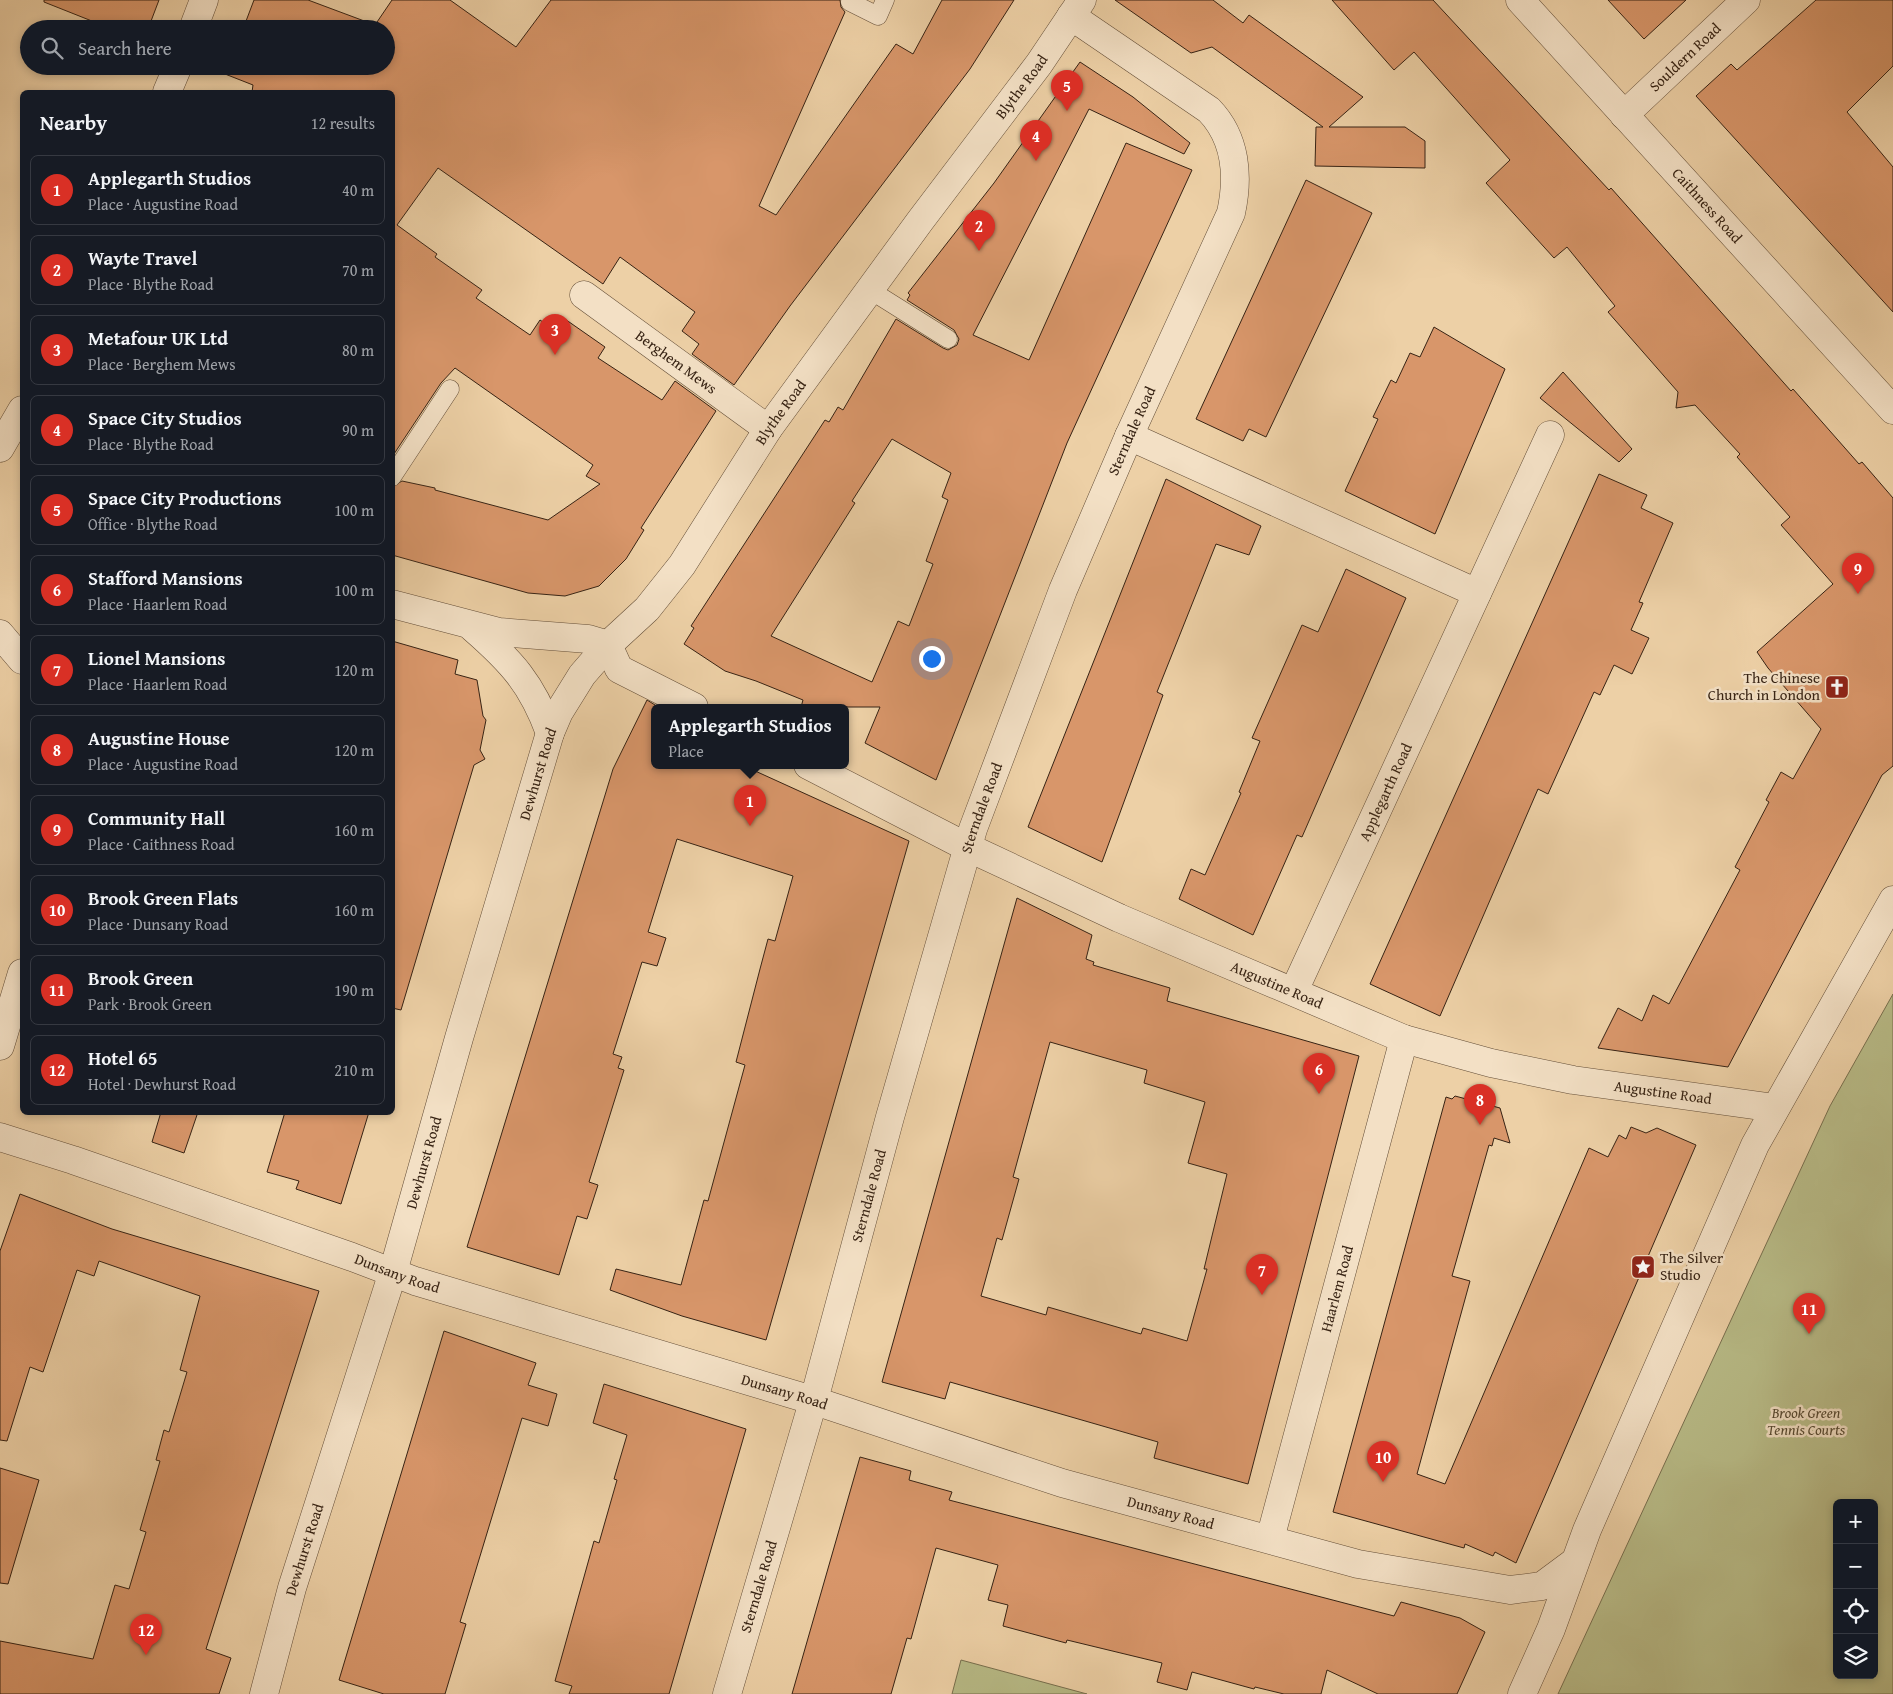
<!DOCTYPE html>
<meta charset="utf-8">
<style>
:root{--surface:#171b24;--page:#20242c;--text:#f1f3f6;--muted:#9ea1a6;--line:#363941;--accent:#d93025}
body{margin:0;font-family:"Gentium Book Plus",serif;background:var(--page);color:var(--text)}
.controls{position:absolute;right:15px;bottom:15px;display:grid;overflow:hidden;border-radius:8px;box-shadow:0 2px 8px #0003}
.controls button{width:45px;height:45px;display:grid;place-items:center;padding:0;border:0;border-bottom:1px solid var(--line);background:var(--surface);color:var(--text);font:25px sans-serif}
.you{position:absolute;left:931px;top:658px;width:18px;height:18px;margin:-12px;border:4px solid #fff;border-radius:50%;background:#1a73e8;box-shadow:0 0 0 8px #1a73e833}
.badge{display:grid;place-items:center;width:32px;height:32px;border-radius:50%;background:var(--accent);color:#fff;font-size:16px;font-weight:700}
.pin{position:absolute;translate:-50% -41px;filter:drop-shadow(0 1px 2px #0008)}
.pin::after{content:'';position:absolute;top:26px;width:18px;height:15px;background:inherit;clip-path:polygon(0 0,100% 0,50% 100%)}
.popup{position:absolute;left:651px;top:704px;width:198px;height:65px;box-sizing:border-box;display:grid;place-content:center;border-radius:8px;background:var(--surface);filter:drop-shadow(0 1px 4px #0005);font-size:16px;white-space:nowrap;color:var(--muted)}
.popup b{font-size:19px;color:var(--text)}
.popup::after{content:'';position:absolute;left:50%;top:100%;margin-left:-10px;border:10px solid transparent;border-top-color:var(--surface)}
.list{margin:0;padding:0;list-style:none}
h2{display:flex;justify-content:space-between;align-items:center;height:65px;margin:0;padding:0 20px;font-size:21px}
h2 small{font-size:16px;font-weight:400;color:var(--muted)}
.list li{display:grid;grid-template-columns:32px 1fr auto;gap:15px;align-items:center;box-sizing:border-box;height:70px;margin:0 10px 10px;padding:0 10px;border:1px solid var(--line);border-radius:8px}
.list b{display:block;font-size:19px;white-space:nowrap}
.list p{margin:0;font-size:16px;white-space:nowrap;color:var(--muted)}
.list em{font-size:16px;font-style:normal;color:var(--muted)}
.icon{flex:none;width:28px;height:28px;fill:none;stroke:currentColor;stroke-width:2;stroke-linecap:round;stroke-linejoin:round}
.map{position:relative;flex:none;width:1893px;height:1694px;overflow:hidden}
.search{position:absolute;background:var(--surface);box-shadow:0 2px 8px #0003;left:20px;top:20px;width:375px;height:55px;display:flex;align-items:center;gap:12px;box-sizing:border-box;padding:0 18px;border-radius:28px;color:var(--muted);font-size:19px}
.panel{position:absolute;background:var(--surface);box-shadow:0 2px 8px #0003;left:20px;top:90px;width:375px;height:1025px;border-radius:8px}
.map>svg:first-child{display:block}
.green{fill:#b8bb87;stroke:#786f4e;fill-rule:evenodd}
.building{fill:#d8966a;stroke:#372314;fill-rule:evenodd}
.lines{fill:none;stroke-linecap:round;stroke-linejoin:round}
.service-casing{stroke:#644e38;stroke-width:19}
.minor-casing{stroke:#644e38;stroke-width:29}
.service{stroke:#f3e0c5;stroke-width:18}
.minor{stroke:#f3e0c5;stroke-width:28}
.labels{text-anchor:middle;stroke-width:5;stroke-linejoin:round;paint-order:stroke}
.street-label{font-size:15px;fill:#372314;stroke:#f3e0c5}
.poi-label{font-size:15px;fill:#372314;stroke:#f3e0c5;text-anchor:end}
.park-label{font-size:15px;font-style:italic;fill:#574931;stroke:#f3e0c5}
</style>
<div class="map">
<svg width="1893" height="1694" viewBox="0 0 1893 1694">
<rect width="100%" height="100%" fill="#edd0a6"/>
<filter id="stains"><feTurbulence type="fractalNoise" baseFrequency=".004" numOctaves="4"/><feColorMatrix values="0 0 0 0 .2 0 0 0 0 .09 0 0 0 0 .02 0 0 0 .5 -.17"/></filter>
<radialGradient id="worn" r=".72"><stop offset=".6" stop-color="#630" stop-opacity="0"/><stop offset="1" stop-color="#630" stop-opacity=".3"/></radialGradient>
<g class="green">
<path d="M 1893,994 L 1893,1694 L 1558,1694 L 1830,1106 ZM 1837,1503 L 1874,1503 L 1874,1675 L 1837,1675 Z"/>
<path d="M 961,1660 L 1087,1694 L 952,1694 Z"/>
</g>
<g class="building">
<path d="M 44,0 L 159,0 L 148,29 L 112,29 L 44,2 Z"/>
<path d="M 254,0 L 308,0 L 375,25 L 392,0 L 450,0 L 516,47 L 551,0 L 840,0 L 841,7 L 845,12 L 759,206 L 776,215 L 896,44 L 913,54 L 942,0 L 1014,0 L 970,69 L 790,306 L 734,385 L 692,354 L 699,344 L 682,331 L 695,312 L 620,257 L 603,284 L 438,168 L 397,225 L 437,254 L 435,257 L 482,290 L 476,298 L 530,335 L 540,320 L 553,329 L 562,317 L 605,347 L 598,358 L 662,400 L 675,381 L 716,411 L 641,528 L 644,530 L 626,559 L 599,586 L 565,596 L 528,593 L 392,555 L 392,487 L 402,481 L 435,488 L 435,490 L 548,520 L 600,484 L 586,476 L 593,465 L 455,368 L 441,383 L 392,457 L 392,92 L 252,92 L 253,85 L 225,74 L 228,66 L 386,66 L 386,29 L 243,29 Z"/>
<path d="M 1115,0 L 1213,0 L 1243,23 L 1249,15 L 1363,97 L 1329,127 L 1405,127 L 1425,141 L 1425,168 L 1315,166 L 1316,127 L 1323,127 L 1212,47 L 1191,53 Z"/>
<path d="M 1332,0 L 1433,0 L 1609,190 L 1611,188 L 1791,391 L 1793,389 L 1859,464 L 1862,462 L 1893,498 L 1893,766 L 1882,775 L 1728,1067 L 1598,1048 L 1618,1008 L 1642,1021 L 1653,995 L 1669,1004 L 1740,870 L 1735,867 L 1769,802 L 1766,800 L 1781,772 L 1793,779 L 1821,729 L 1768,668 L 1757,652 L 1833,584 L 1781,525 L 1790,517 L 1737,457 L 1740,454 L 1695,405 L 1676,408 L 1678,392 L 1608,312 L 1615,306 L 1567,247 L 1554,258 L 1486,183 L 1510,160 L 1414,52 L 1394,70 Z"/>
<path d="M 1608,0 L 1686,0 L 1644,39 Z"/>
<path d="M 1816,0 L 1893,0 L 1893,66 L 1847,112 L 1893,167 L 1893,312 L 1696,96 L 1731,64 L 1737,70 Z"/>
<path d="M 1080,62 L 1133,97 L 1190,143 L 1184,154 L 1089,109 L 973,335 L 1029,360 L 1126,143 L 1192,170 L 1067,443 L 936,780 L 865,743 L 880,707 L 801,707 L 803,700 L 756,681 L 725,671 L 684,644 L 694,628 L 691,626 L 825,420 L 829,422 L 838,407 L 843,410 L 896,319 L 943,348 L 948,350 L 957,345 L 959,339 L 954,330 L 907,300 L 910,295 L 908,293 L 994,183 ZM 892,439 L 951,473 L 942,497 L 948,500 L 926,561 L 933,564 L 909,626 L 898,621 L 872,682 L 771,636 L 855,503 L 852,501 Z"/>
<path d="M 1306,180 L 1372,213 L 1266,437 L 1249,429 L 1243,441 L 1196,419 Z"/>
<path d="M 1434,327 L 1505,369 L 1435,534 L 1345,491 L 1378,419 L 1373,417 L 1391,380 L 1396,383 L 1410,353 L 1420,357 Z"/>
<path d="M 1563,372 L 1632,449 L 1619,462 L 1540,398 Z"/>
<path d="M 1599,474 L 1647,495 L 1641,508 L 1673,523 L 1639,602 L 1643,603 L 1631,630 L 1649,638 L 1632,674 L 1614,665 L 1600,695 L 1594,692 L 1548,794 L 1538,789 L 1440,1016 L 1370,984 Z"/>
<path d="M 1166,479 L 1261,526 L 1249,555 L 1216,544 L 1157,692 L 1163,695 L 1102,862 L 1028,827 Z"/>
<path d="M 1346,569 L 1406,598 L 1302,837 L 1297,835 L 1253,935 L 1179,899 L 1191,869 L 1205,875 L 1241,793 L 1239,792 L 1260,741 L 1252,738 L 1302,625 L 1318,632 Z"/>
<path d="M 392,641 L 458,660 L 455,674 L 477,680 L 483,716 L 486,720 L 480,750 L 485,759 L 474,765 L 401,1010 L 392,1008 Z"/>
<path d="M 647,700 L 655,705 L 655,765 L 742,765 L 909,841 L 766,1340 L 682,1316 L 610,1290 L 616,1269 L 681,1285 L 704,1200 L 708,1201 L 745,1065 L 736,1062 L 760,969 L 768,939 L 775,941 L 793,876 L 677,839 L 648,932 L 666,938 L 657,966 L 642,962 L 613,1054 L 622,1057 L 618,1068 L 624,1070 L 589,1182 L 598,1185 L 587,1219 L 577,1216 L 559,1275 L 467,1247 L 613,769 Z"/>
<path d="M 1017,898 L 1092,935 L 1086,959 L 1094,962 L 1093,965 L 1170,988 L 1167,1001 L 1359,1056 L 1248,1484 L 1154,1458 L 1158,1442 L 950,1382 L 945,1399 L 882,1382 ZM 1050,1042 L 1147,1070 L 1144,1083 L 1205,1102 L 1188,1163 L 1227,1174 L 1204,1269 L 1207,1269 L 1187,1341 L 1143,1328 L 1141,1334 L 1048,1307 L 1046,1315 L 981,1296 L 997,1238 L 1002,1240 L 1019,1179 L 1013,1177 Z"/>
<path d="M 1455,1096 L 1500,1108 L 1510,1143 L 1494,1138 L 1492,1146 L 1489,1145 L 1452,1276 L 1470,1281 L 1417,1474 L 1445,1484 L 1589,1148 L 1608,1157 L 1619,1135 L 1626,1139 L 1631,1127 L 1646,1133 L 1657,1128 L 1696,1145 L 1516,1563 L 1495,1552 L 1493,1556 L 1465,1544 L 1464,1548 L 1333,1512 L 1446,1097 L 1452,1099 Z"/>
<path d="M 161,1112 L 198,1112 L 184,1153 L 152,1142 Z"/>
<path d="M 285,1112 L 369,1112 L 341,1204 L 296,1189 L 299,1181 L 267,1172 Z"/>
<path d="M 20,1194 L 112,1229 L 319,1291 L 206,1649 L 231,1658 L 219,1694 L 0,1694 L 0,1641 L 93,1659 L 115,1585 L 129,1589 L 146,1532 L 140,1530 L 160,1461 L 156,1460 L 164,1430 L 169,1432 L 187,1372 L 180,1370 L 200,1296 L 99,1261 L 94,1276 L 77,1270 L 43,1372 L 30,1367 L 7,1441 L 0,1440 L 0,1251 Z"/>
<path d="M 444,1331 L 536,1363 L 528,1385 L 557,1394 L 548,1426 L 522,1418 L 460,1622 L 466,1624 L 445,1694 L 384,1694 L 339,1680 Z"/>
<path d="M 604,1384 L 746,1429 L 669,1694 L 569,1694 L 572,1686 L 555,1681 L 594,1541 L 599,1543 L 617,1480 L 614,1479 L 627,1435 L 593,1423 Z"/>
<path d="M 860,1457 L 911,1471 L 909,1480 L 952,1492 L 949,1500 L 1394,1616 L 1401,1602 L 1460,1618 L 1485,1632 L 1457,1694 L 1378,1694 L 1327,1670 L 1321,1694 L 1284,1694 L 1255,1687 L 1254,1689 L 1192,1672 L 1187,1690 L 1157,1682 L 1162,1663 L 1067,1640 L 1066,1643 L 1003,1626 L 1008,1605 L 988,1600 L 998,1565 L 936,1548 L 911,1639 L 907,1638 L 891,1694 L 792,1694 Z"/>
<path d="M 0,1468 L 39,1480 L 8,1584 L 0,1583 Z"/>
</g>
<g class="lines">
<defs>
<g id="service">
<path d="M 850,2 L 878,16 L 885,0"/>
<path d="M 870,290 L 948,339"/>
<path d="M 392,477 L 450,389"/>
</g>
<g id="minor">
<path id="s1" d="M 1520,0 L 1893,410"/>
<path d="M 193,29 L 204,0"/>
<path d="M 167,92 L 178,66"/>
<path id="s2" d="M 1624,115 L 1746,0"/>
<path id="s3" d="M 584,295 L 768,429"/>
<path d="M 1129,436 L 1477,593"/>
<path d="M 0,448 L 22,410"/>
<path d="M 392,604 L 499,632 L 588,639 L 608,645"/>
<path d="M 473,628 C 512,662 532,684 550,733"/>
<path d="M 0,634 L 22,660"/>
<path d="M 608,645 L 619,669 L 694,707"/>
<path id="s4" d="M 808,765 L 967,847 L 1119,918 L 1404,1039 L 1491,1063 L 1573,1080 L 1775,1108"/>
<path id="s5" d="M 1294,991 L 1550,435"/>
<path d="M 0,1046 L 22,973"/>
<path id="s6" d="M 0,1137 L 73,1160 L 352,1257 L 415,1281 L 812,1400 L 1062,1483 L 1358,1564 L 1510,1590 L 1542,1586 L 1573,1563"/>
<path id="s7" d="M 1270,1539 L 1404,1039"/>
<path id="s8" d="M 264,1694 L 292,1588 L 393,1272 L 459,1038 L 550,733 L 559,712 L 582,675 L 608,645 L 647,609 L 682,565 L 768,429 L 920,221 L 1039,64 L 1082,0"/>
<path id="s9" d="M 727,1694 L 818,1385 L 890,1117 L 973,829 L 1063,590 L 1129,436 L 1231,213 C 1239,176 1236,138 1209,110 L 1071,16"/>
<path d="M 1522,1694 L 1551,1629 L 1587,1530 L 1755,1145 L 1893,900"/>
</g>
</defs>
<use href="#service" class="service-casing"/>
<use href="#minor" class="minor-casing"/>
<use href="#service" class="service"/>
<use href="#minor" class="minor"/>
</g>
<defs>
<symbol id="church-square" viewBox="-11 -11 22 22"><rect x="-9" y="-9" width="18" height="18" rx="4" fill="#8f2418" stroke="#f3e0c5"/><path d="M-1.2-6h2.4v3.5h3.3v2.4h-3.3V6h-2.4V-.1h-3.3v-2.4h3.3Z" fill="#fff"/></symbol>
<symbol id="sight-square" viewBox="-11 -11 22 22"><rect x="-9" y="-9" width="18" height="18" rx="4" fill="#8f2418" stroke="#f3e0c5"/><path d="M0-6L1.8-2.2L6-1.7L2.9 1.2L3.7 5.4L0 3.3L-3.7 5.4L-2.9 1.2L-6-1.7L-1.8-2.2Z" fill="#fff"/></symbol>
</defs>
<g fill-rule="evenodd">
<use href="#church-square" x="1823" y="673" width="28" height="28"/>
<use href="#sight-square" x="1629" y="1253" width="28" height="28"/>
</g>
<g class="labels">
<g class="street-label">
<text dy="5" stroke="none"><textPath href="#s2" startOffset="84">Souldern Road</textPath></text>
<text dy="5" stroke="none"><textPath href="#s8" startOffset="1805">Blythe Road</textPath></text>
<text dy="5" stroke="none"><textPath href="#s1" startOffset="278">Caithness Road</textPath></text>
<text dy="5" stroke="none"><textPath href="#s3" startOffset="114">Berghem Mews</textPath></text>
<text dy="5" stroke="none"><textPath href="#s8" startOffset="1400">Blythe Road</textPath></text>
<text dy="5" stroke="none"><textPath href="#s9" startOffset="1328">Sterndale Road</textPath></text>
<text dy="5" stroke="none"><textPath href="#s8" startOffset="960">Dewhurst Road</textPath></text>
<text dy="5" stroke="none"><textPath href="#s5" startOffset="219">Applegarth Road</textPath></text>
<text dy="5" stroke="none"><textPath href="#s9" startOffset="922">Sterndale Road</textPath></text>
<text dy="5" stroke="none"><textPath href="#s4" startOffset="518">Augustine Road</textPath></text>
<text dy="5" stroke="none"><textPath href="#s4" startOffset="921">Augustine Road</textPath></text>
<text dy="5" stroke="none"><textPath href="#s8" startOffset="555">Dewhurst Road</textPath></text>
<text dy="5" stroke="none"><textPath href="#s9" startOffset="518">Sterndale Road</textPath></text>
<text dy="5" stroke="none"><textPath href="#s6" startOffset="420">Dunsany Road</textPath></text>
<text dy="5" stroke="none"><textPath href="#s7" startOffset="259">Haarlem Road</textPath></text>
<text dy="5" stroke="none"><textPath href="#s6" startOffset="825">Dunsany Road</textPath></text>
<text dy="5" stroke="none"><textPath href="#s6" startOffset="1230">Dunsany Road</textPath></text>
<text dy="5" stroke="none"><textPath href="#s8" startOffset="150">Dewhurst Road</textPath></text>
<text dy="5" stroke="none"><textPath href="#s9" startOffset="112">Sterndale Road</textPath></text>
</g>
<g class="poi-label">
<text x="1820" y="683">The Chinese<tspan x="1820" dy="17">Church in London</tspan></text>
<text x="1660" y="1263" text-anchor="start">The Silver<tspan x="1660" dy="17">Studio</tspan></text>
</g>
<g class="park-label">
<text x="1806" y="1418">Brook Green<tspan x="1806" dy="17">Tennis Courts</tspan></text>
</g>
</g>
<rect width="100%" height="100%" filter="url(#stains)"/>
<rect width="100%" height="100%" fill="url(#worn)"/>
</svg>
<div class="controls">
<button>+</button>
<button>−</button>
<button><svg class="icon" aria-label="locate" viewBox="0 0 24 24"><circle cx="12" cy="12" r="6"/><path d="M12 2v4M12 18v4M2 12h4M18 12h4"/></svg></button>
<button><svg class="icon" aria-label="layers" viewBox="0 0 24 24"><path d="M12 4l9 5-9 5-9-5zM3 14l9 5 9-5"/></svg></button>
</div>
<div class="you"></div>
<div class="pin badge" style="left:750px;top:826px">1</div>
<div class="popup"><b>Applegarth Studios</b>Place</div>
<div class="pin badge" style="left:979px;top:251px">2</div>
<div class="pin badge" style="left:555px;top:355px">3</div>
<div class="pin badge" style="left:1036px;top:161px">4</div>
<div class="pin badge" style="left:1067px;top:111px">5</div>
<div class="pin badge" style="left:1319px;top:1094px">6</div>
<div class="pin badge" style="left:1262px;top:1295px">7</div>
<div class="pin badge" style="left:1480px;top:1125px">8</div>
<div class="pin badge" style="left:1858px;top:594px">9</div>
<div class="pin badge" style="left:1383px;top:1482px">10</div>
<div class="pin badge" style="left:1809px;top:1334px">11</div>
<div class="pin badge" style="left:146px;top:1655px">12</div>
<div class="search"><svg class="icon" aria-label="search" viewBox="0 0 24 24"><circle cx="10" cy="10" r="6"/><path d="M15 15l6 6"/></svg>Search here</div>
<section class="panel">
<h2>Nearby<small>12 results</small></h2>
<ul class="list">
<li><span class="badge">1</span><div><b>Applegarth Studios</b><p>Place · Augustine Road</p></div><em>40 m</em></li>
<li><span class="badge">2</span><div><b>Wayte Travel</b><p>Place · Blythe Road</p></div><em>70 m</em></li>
<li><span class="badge">3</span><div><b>Metafour UK Ltd</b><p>Place · Berghem Mews</p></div><em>80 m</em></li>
<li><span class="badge">4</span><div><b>Space City Studios</b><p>Place · Blythe Road</p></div><em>90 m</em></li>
<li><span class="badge">5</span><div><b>Space City Productions</b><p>Office · Blythe Road</p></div><em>100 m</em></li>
<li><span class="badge">6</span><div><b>Stafford Mansions</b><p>Place · Haarlem Road</p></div><em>100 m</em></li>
<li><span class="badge">7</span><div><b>Lionel Mansions</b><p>Place · Haarlem Road</p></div><em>120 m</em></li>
<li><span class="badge">8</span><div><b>Augustine House</b><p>Place · Augustine Road</p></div><em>120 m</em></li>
<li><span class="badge">9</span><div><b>Community Hall</b><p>Place · Caithness Road</p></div><em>160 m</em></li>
<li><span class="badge">10</span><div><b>Brook Green Flats</b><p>Place · Dunsany Road</p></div><em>160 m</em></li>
<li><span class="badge">11</span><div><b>Brook Green</b><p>Park · Brook Green</p></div><em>190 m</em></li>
<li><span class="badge">12</span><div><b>Hotel 65</b><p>Hotel · Dewhurst Road</p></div><em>210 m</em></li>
</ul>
</section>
</div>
